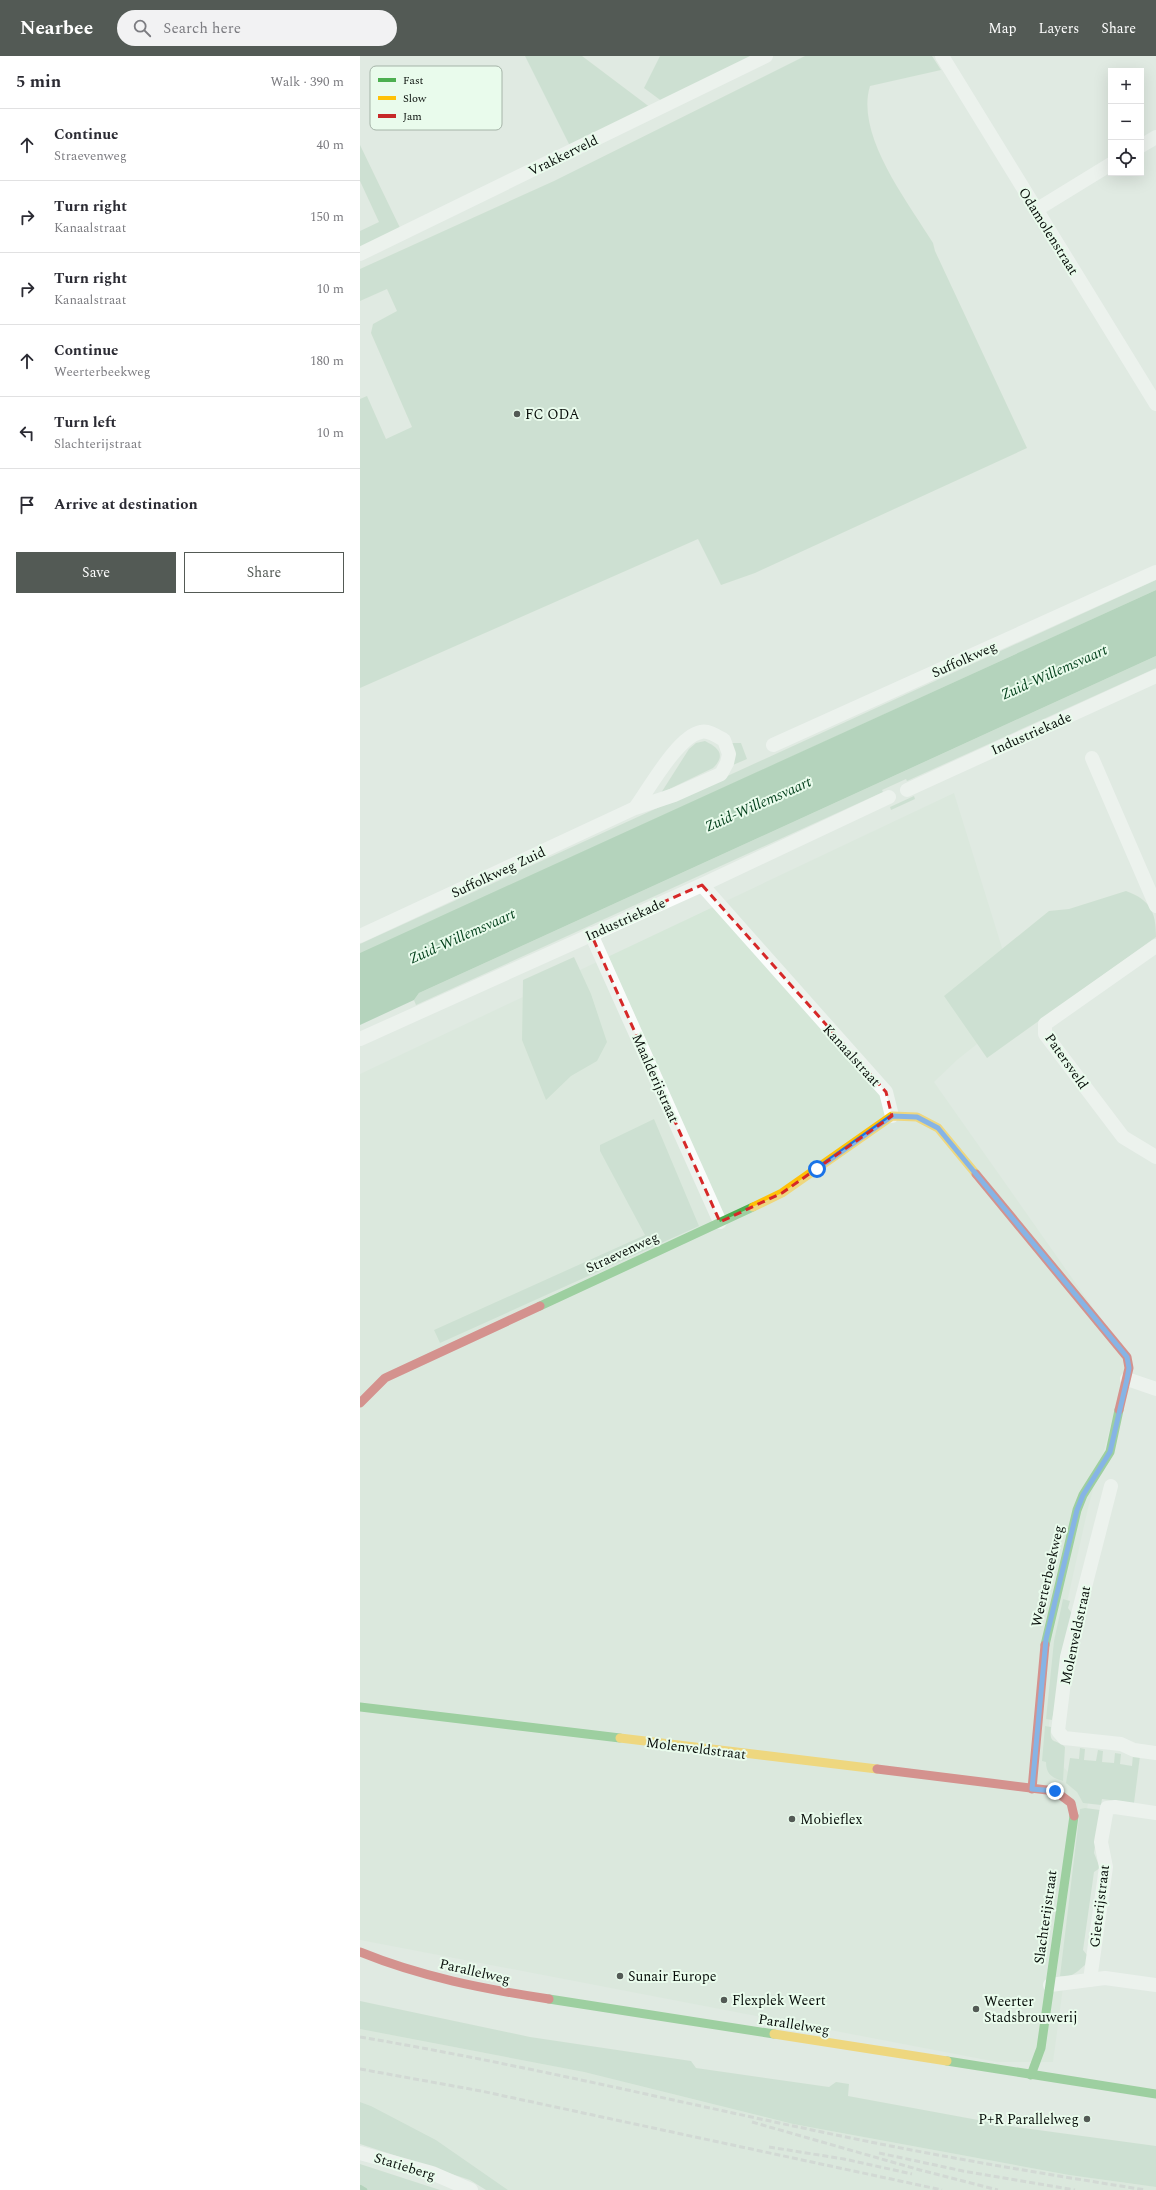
<!DOCTYPE html>
<meta charset="utf-8">
<style>
:root{--surface:#fff;--page:#f2f2f3;--text:#2b2b33;--muted:#7c7c81;--line:#e1e1e2;--accent:#535a55}
body{margin:0;font-family:Spectral,serif;background:var(--page);color:var(--text)}
.controls{position:absolute;right:12px;top:12px;display:grid;overflow:hidden;border-radius:0px;box-shadow:0 4px 16px #0002}
.controls button{width:36px;height:36px;display:grid;place-items:center;padding:0;border:0;border-bottom:1px solid var(--line);background:var(--surface);color:var(--text);font:20px sans-serif}
.stop{position:absolute;width:12px;height:12px;margin:-9px;border:3px solid #1a73e8;border-radius:50%;background:#fff}
.stop.end{background:#1a73e8;border-color:#fff;box-shadow:0 1px 4px #0008}
.list{margin:0;padding:0;list-style:none}
h2{display:flex;justify-content:space-between;align-items:center;height:52px;margin:0;padding:0 16px;font-size:17px}
h2 small{font-size:13px;font-weight:400;color:var(--muted)}
.list li{display:grid;grid-template-columns:26px 1fr auto;gap:12px;align-items:center;box-sizing:border-box;height:72px;padding:0 16px;border-top:1px solid var(--line)}
.list b{display:block;font-size:15px;white-space:nowrap}
.list p{margin:0;font-size:13px;white-space:nowrap;color:var(--muted)}
.list em{font-size:13px;font-style:normal;color:var(--muted)}
.actions{display:flex;gap:8px;padding:12px 16px}
.actions a{flex:1;padding:9px 0;border:1px solid var(--accent);border-radius:0px;text-align:center;font-size:14px;color:var(--accent)}
.actions .main{background:var(--accent);color:#fff}
.icon{flex:none;width:22px;height:22px;fill:none;stroke:currentColor;stroke-width:2;stroke-linecap:round;stroke-linejoin:round}
.map{position:relative;flex:none;width:796px;height:2134px;overflow:hidden}
header{display:flex;align-items:center;gap:24px;box-sizing:border-box;height:56px;padding:0 20px;background:var(--accent);color:#fff}
header strong{font-size:19px}
nav{display:flex;gap:22px;margin-inline-start:auto;font-size:14px}
.search{width:280px;height:36px;background:var(--page);display:flex;align-items:center;gap:10px;box-sizing:border-box;padding:0 14px;border-radius:22px;color:var(--muted);font-size:15px}
main{display:flex}
aside{flex:1;background:var(--surface)}
.map>svg:first-child{display:block}
.built{fill:#d5e7d8}
.green{fill:#b7d6be}
.water{fill:#7fb98f}
.lines{fill:none;stroke-linecap:round;stroke-linejoin:round}
.stream{stroke:#7fb98f;stroke-width:4.5}
.street{stroke:#fafcfb;stroke-width:14}
.fast{stroke:#4caf50;stroke-width:9}
.slow{stroke:#ffc107;stroke-width:9}
.jam{stroke:#c62828;stroke-width:9}
.rail{stroke:#c1c5c3;stroke-width:3;stroke-dasharray:6 3;stroke-linecap:butt}
.route{stroke:#1a73e8;stroke-width:5}
.marked{fill:none;stroke:#d62828;stroke-width:3;stroke-dasharray:8 5;stroke-linejoin:round}
.poi-dot{fill:#535a55;stroke:#e9fbec;stroke-width:1.5}
.labels{text-anchor:middle;stroke-width:4;stroke-linejoin:round;paint-order:stroke}
.street-label{font-size:14px;fill:#070d09;stroke:#e9fbec}
.poi-label{font-size:14px;fill:#070d09;stroke:#e9fbec;text-anchor:start}
.water-label{font-size:15px;font-style:italic;fill:#003e19;stroke:#e9fbec}
.key{fill:#e9fbec;stroke:#a5b4a8;stroke-width:1}
.key-label{font-size:11px;fill:#070d09}
</style>
<header>
<strong>Nearbee</strong>
<div class="search"><svg class="icon" aria-label="search" viewBox="0 0 24 24"><circle cx="10" cy="10" r="6"/><path d="M15 15l6 6"/></svg>Search here</div>
<nav><a>Map</a><a>Layers</a><a>Share</a></nav>
</header>
<main>
<aside>
<h2>5 min<small>Walk · 390 m</small></h2>
<ul class="list">
<li><svg class="icon" aria-label="ahead" viewBox="0 0 24 24"><path d="M12 20V5M6 11l6-6 6 6"/></svg><div><b>Continue</b><p>Straevenweg</p></div><em>40 m</em></li>
<li><svg class="icon" aria-label="right" viewBox="0 0 24 24"><path d="M7 20v-9h11M14 6l5 5-5 5"/></svg><div><b>Turn right</b><p>Kanaalstraat</p></div><em>150 m</em></li>
<li><svg class="icon" aria-label="right" viewBox="0 0 24 24"><path d="M7 20v-9h11M14 6l5 5-5 5"/></svg><div><b>Turn right</b><p>Kanaalstraat</p></div><em>10 m</em></li>
<li><svg class="icon" aria-label="ahead" viewBox="0 0 24 24"><path d="M12 20V5M6 11l6-6 6 6"/></svg><div><b>Continue</b><p>Weerterbeekweg</p></div><em>180 m</em></li>
<li><svg class="icon" aria-label="left" viewBox="0 0 24 24"><path d="M17 20v-9H6M10 6l-5 5 5 5"/></svg><div><b>Turn left</b><p>Slachterijstraat</p></div><em>10 m</em></li>
<li><svg class="icon" aria-label="arrive" viewBox="0 0 24 24"><path d="M6 21V4h12l-3 4 3 4H6"/></svg><div><b>Arrive at destination</b></div></li>
</ul>
<div class="actions"><a class="main">Save</a><a>Share</a></div>
</aside>
<div class="map">
<svg width="796" height="2134" viewBox="0 0 796 2134">
<rect width="100%" height="100%" fill="#e0eae2"/>
<g class="built">
<path d="M 594,737 L 661,953 L 597,1004 L 574,1026 L 769,1303 L 728,1452 L 700,1578 L 686,1692 L 729,1739 L 693,2006 L 637,2006 L 0,1884 L 0,1018 Z"/>
<path d="M 0,1973 L 224,2016 L 433,2068 L 709,2119 L 796,2131 L 796,2134 L 148,2134 L 76,2084 L 11,2050 L 0,2046 Z"/>
</g>
<g class="green">
<path d="M 165,0 L 222,0 L 295,55 L 213,96 Z"/>
<path d="M 300,0 L 405,0 L 307,49 L 284,32 Z"/>
<path d="M 445,0 L 572,0 L 581,14 L 510,30 C 495,79 548,146 573,187 L 575,195 L 667,392 L 395,517 L 361,529 L 338,483 L 0,632 L 0,343 L 7,340 L 26,383 L 52,371 L 11,277 L 13,268 L 37,255 L 27,233 L 0,245 L 0,213 L 194,125 Z"/>
<path d="M 0,89 L 43,178 L 0,197 L 0,175 L 19,166 L 0,125 Z"/>
<path d="M 796,524 L 796,534 L 0,898 L 0,888 Z"/>
<path d="M 796,600 L 796,612 L 547,725 L 546,723 L 522,734 L 523,736 L 56,949 L 54,944 L 59,937 Z"/>
<path d="M 345,685 C 359,692 366,699 353,712 L 301,737 L 329,693 L 336,687 Z"/>
<path d="M 372,687 L 381,687 L 387,703 L 373,709 Z"/>
<path d="M 554,740 L 555,743 L 531,754 L 530,751 Z"/>
<path d="M 766,835 C 790,844 796,855 796,881 L 627,1002 L 584,940 L 689,855 L 709,853 Z"/>
<path d="M 214,901 L 231,938 L 247,986 L 237,1005 L 211,1020 L 186,1044 L 162,984 L 163,924 Z"/>
<path d="M 294,1063 L 339,1170 L 80,1287 L 74,1274 L 285,1179 L 240,1095 L 240,1089 Z"/>
<path d="M 703,1543 L 710,1545 L 708,1552 L 713,1559 L 692,1664 L 686,1663 L 694,1585 Z"/>
<path d="M 685,1670 L 691,1671 C 689,1690 695,1682 705,1691 L 703,1725 C 692,1722 686,1718 686,1706 L 682,1705 Z"/>
<path d="M 720,1692 L 725,1693 L 724,1704 L 736,1705 L 738,1694 L 743,1695 L 742,1706 L 754,1707 L 755,1697 L 761,1698 L 760,1708 L 772,1710 L 773,1699 L 780,1700 L 774,1747 L 742,1743 L 741,1749 L 723,1747 L 717,1736 L 706,1727 L 710,1702 L 719,1703 Z"/>
<path d="M 725,1752 L 740,1754 L 734,1797 L 740,1812 L 734,1816 L 723,1894 L 727,1899 L 726,1908 C 717,1916 712,1922 700,1920 L 720,1753 Z"/>
<path d="M 0,1945 L 170,1981 L 331,2005 L 336,2012 L 469,2031 L 476,2026 L 489,2028 L 488,2040 L 656,2071 L 796,2090 L 796,2131 L 709,2119 L 433,2068 L 224,2016 L 0,1973 Z"/>
<path d="M 0,2046 L 11,2050 L 76,2084 L 148,2134 L 126,2134 L 110,2124 L 0,2088 Z"/>
<path d="M 0,2108 L 80,2134 L 0,2134 Z"/>
</g>
<path class="water" d="M 796,534 L 796,600 L 59,937 L 54,944 L 0,969 L 0,897 Z"/>
<g class="lines">
<path class="stream" d="M 0,2131 L 5,2134"/>
<g class="street">
<path d="M 582,0 L 796,348"/>
<path d="M 781,90 L 796,81"/>
<path d="M 676,154 L 751,108"/>
<path d="M 0,198 L 406,0"/>
<path d="M 413,689 L 796,516"/>
<path d="M 732,702 L 796,850"/>
<path d="M 547,734 L 796,620"/>
<path d="M 342,829 L 526,1036 L 532,1060"/>
<path d="M 231,878 L 360,1166"/>
<path d="M 0,880 L 275,752 L 314,739 L 361,718 L 367,707 L 369,698 L 364,684 C 357,680 348,674 341,676 C 318,680 289,733 275,752"/>
<path d="M 796,890 L 685,968 L 685,978 L 763,1081 L 796,1101"/>
<path d="M 0,983 L 342,829 L 529,741"/>
<path d="M 767,1323 L 796,1333"/>
<path d="M 751,1430 L 707,1601 L 698,1675 L 704,1682 L 761,1688 L 774,1694 L 796,1697"/>
<path d="M 730,1924 L 746,1811 L 741,1786 L 747,1752 L 755,1751 L 796,1757"/>
<path d="M 690,1929 L 745,1922 L 796,1929"/>
<path d="M 0,2097 L 72,2117 L 111,2134"/>
</g>
<g class="fast">
<path d="M 180,1250 L 393,1151"/>
<path d="M 685,1589 L 717,1454 L 723,1439 L 750,1396 L 759,1354"/>
<path d="M 0,1651 L 260,1682"/>
<path d="M 189,1943 L 414,1978"/>
<path d="M 587,2005 L 796,2038"/>
<path d="M 671,2019 L 681,1992 L 714,1760"/>
</g>
<g class="slow">
<path d="M 393,1151 L 422,1137 L 532,1060 L 557,1061 L 578,1072 L 616,1118"/>
<path d="M 260,1682 L 517,1713"/>
<path d="M 414,1978 L 587,2005"/>
</g>
<g class="jam">
<path d="M 616,1118 L 767,1301 L 769,1312 L 759,1354"/>
<path d="M 0,1347 L 25,1322 L 180,1250"/>
<path d="M 517,1713 L 695,1735 L 711,1747 L 714,1760"/>
<path d="M 672,1733 L 685,1589"/>
<path d="M 0,1896 C 61,1921 124,1933 189,1943"/>
</g>
<g class="rail">
<path d="M 0,1981 C 161,2008 321,2047 481,2080 C 582,2101 684,2118 786,2134"/>
<path d="M 0,2013 L 121,2035 L 582,2134"/>
<path d="M 392,2066 L 560,2114 L 638,2134"/>
<path d="M 409,2091 L 484,2103 L 552,2118"/>
<path d="M 519,2097 L 603,2115 L 715,2134"/>
</g>
</g>
<g class="lines">
<path class="route" d="M 457,1113 L 532,1060 L 557,1061 L 578,1072 L 767,1301 L 769,1312 L 767,1323 L 750,1396 L 723,1439 L 717,1454 L 686,1583 L 672,1733 L 695,1735"/>
</g>
<path d="M0 0H796V2134H0ZM 342,829 L 526,1036 L 532,1060 L 422,1137 L 360,1166 L 231,878 Z" fill="#e0eae2" fill-opacity=".55" fill-rule="evenodd"/>
<path class="marked" d="M 342,829 L 526,1036 L 532,1060 L 422,1137 L 360,1166 L 231,878 Z"/>
<g class="poi-dot">
<circle cx="157" cy="358" r="4"/>
<circle cx="432" cy="1763" r="4"/>
<circle cx="260" cy="1920" r="4"/>
<circle cx="364" cy="1944" r="4"/>
<circle cx="616" cy="1953" r="4"/>
<circle cx="727" cy="2063" r="4"/>
</g>
<g class="labels">
<g class="street-label">
<text transform="translate(203 99) rotate(-26)" y="5">Vrakkerveld</text>
<text transform="translate(689 175) rotate(58)" y="5">Odamolenstraat</text>
<text transform="translate(604 603) rotate(-24)" y="5">Suffolkweg</text>
<text transform="translate(671 677) rotate(-24)" y="5">Industriekade</text>
<text transform="translate(138 816) rotate(-25)" y="5">Suffolkweg Zuid</text>
<text transform="translate(265 863) rotate(-24)" y="5">Industriekade</text>
<text transform="translate(492 999) rotate(48)" y="5">Kanaalstraat</text>
<text transform="translate(707 1005) rotate(55)" y="5">Patersveld</text>
<text transform="translate(296 1022) rotate(66)" y="5">Maalderijstraat</text>
<text transform="translate(262 1196) rotate(-25)" y="5">Straevenweg</text>
<text transform="translate(687 1520) rotate(-77)" y="5">Weerterbeekweg</text>
<text transform="translate(715 1579) rotate(-78)" y="5">Molenveldstraat</text>
<text transform="translate(336 1692) rotate(7)" y="5">Molenveldstraat</text>
<text transform="translate(739 1850) rotate(-83)" y="5">Gieterijstraat</text>
<text transform="translate(685 1861) rotate(-82)" y="5">Slachterijstraat</text>
<text transform="translate(115 1915) rotate(13)" y="5">Parallelweg</text>
<text transform="translate(434 1968) rotate(9)" y="5">Parallelweg</text>
<text transform="translate(45 2110) rotate(17)" y="5">Statieberg</text>
</g>
<g class="poi-label">
<text x="165" y="363">FC ODA</text>
<text x="440" y="1768">Mobieflex</text>
<text x="268" y="1925">Sunair Europe</text>
<text x="372" y="1949">Flexplek Weert</text>
<text x="624" y="1950">Weerter<tspan x="624" dy="16">Stadsbrouwerij</tspan></text>
<text x="719" y="2068" text-anchor="end">P+R Parallelweg</text>
</g>
<g class="water-label">
<text transform="translate(694 616) rotate(-24)" y="5">Zuid-Willemsvaart</text>
<text transform="translate(398 748) rotate(-24)" y="5">Zuid-Willemsvaart</text>
<text transform="translate(102 880) rotate(-24)" y="5">Zuid-Willemsvaart</text>
</g>
</g>
<rect x="10" y="10" width="132" height="64" rx="6" class="key"/>
<rect x="18" y="22" width="18" height="4" fill="#4caf50"/>
<rect x="18" y="40" width="18" height="4" fill="#ffc107"/>
<rect x="18" y="58" width="18" height="4" fill="#c62828"/>
<g class="key-label">
<text x="43" y="28">Fast</text>
<text x="43" y="46">Slow</text>
<text x="43" y="64">Jam</text>
</g>
</svg>
<div class="controls">
<button>+</button>
<button>−</button>
<button><svg class="icon" aria-label="locate" viewBox="0 0 24 24"><circle cx="12" cy="12" r="6"/><path d="M12 2v4M12 18v4M2 12h4M18 12h4"/></svg></button>
</div>
<div class="stop" style="left:457px;top:1113px"></div>
<div class="stop end" style="left:695px;top:1735px"></div>
</div>
</main>
